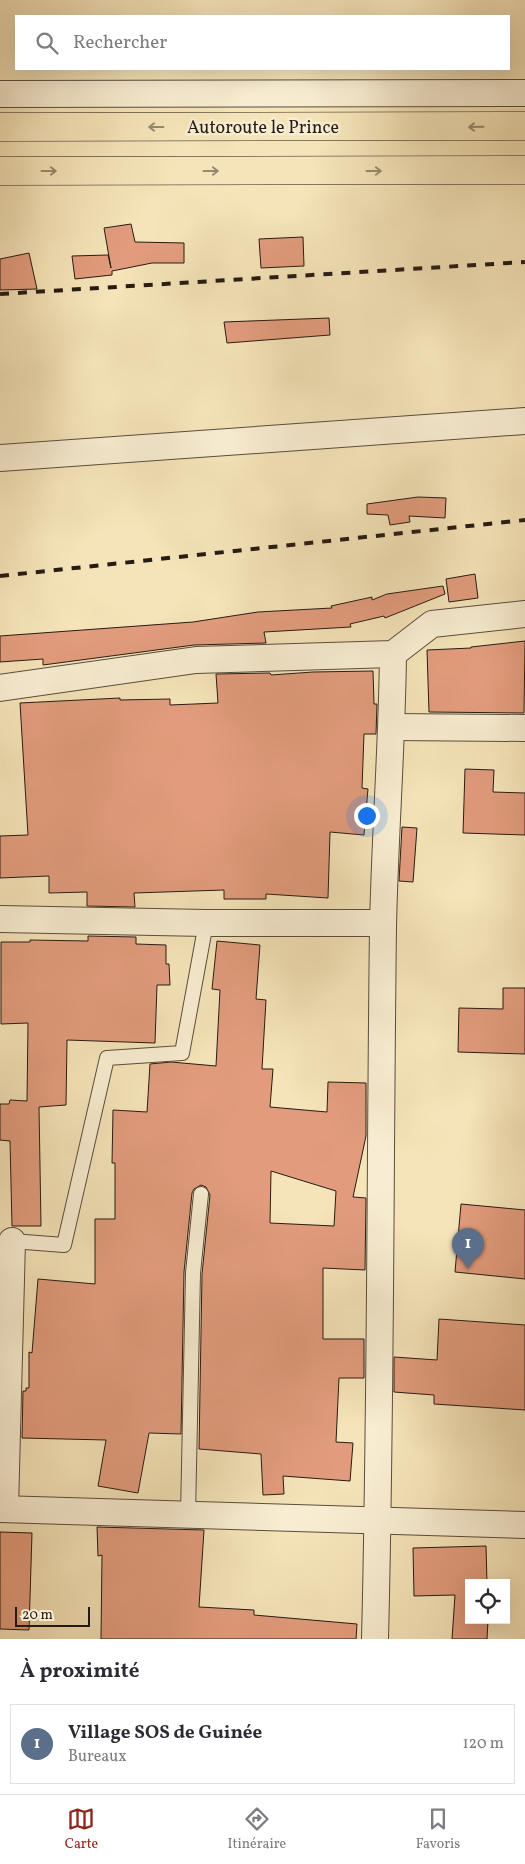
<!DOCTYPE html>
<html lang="fr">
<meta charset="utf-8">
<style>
:root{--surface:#fff;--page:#f2f2f3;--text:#2b2b33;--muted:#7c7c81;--line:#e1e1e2;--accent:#8f2418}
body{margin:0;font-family:Vollkorn,serif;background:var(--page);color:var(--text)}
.controls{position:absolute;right:15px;bottom:15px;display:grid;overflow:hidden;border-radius:0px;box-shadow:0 5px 20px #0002}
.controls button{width:45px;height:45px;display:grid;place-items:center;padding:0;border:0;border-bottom:1px solid var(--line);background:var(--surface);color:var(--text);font:25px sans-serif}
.scale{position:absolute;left:15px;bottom:12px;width:75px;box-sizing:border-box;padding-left:5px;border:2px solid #261b14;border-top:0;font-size:14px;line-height:18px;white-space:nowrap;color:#261b14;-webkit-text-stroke:4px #f8edd2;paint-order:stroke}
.you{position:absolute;left:366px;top:815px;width:18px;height:18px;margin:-12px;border:4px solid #fff;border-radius:50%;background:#1a73e8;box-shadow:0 0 0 8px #1a73e833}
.badge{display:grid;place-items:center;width:32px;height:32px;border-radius:50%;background:var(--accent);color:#fff;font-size:16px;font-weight:700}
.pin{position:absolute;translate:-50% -41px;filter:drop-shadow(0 1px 2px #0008)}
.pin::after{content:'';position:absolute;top:26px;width:18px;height:15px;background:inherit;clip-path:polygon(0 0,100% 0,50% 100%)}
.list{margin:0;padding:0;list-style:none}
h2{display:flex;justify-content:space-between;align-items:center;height:65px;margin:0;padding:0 20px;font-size:21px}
h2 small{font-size:16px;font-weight:400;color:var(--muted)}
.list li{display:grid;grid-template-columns:32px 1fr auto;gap:15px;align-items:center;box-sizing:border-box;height:80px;margin:0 10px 10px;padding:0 10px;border:1px solid var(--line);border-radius:0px}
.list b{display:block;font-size:19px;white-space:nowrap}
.list p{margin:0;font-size:16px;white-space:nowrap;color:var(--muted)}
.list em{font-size:16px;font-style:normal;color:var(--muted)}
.icon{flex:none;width:28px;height:28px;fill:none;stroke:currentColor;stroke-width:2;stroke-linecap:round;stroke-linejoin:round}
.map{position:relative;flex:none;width:525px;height:1639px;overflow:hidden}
.search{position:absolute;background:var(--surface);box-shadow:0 5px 20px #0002;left:15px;right:15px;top:15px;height:55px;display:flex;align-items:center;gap:12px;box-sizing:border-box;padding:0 18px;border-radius:0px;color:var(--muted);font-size:19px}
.sheet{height:155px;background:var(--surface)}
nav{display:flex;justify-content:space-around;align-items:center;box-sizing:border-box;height:70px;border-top:1px solid var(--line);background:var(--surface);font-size:14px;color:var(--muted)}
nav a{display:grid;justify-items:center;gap:2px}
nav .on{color:var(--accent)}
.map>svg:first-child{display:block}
.building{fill:#e29c7d;stroke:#261b14;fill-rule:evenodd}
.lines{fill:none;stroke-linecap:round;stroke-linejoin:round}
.lane-casing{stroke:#5a4d3d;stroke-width:16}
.street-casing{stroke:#5a4d3d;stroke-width:28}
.primary-casing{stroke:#261b14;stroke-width:29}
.lane{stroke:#f8edd2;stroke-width:14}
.street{stroke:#f8edd2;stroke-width:26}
.primary{stroke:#f5e4b9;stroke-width:28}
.rail{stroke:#261b14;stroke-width:4;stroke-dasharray:9 9;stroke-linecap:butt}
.oneway{stroke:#988a6f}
.labels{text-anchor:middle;stroke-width:5;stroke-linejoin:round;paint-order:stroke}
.street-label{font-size:18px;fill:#261b14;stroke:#f8edd2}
</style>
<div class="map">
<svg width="525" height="1639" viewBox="0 0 525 1639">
<rect width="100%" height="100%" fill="#f5e4b9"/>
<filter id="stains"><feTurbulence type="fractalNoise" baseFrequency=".004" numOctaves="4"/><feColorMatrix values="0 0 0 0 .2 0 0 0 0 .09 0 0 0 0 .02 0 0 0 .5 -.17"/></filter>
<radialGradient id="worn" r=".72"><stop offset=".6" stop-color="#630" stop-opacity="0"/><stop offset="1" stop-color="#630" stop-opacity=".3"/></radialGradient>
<g class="building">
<path d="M 131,224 L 135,242 L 184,243 L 184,263 L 152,263 L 112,271 L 112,275 L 75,279 L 72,256 L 108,255 L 111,268 L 104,228 Z"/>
<path d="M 303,237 L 304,266 L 261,268 L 259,239 Z"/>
<path d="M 29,253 L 37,289 L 0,290 L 0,259 Z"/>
<path d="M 329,318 L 330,335 L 227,343 L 224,322 Z"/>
<path d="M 418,497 L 446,498 L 445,518 L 409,516 L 410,522 L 390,525 L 388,515 L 367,514 L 367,504 Z"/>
<path d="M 475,574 L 478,598 L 449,602 L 446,579 Z"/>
<path d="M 443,586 L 445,594 L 385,618 L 384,616 L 350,624 L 351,627 L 264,632 L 266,643 L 194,645 L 43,665 L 43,659 L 0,662 L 0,636 L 193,622 L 258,612 L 332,608 L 331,606 L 372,597 L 372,600 L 387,594 Z"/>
<path d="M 525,641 L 524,713 L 429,712 L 427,650 L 471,648 L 471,647 Z"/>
<path d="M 373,671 L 374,704 L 377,704 L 376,734 L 364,734 L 362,788 L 368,789 L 364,835 L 330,832 L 328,898 L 266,894 L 266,899 L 224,899 L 224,890 L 134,893 L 135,907 L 87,906 L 87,892 L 49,893 L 49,876 L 0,878 L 0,836 L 28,835 L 20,703 L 120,698 L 120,700 L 170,699 L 170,705 L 218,703 L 216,674 L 270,673 L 271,675 L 313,672 Z"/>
<path d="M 465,769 L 494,770 L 493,792 L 525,793 L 525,835 L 463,833 Z"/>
<path d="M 402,827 L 417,828 L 413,882 L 399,881 Z"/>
<path d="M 88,936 L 136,937 L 136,944 L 166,945 L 166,964 L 169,964 L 170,985 L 157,985 L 155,1043 L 67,1040 L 66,1105 L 39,1107 L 41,1226 L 12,1226 L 10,1141 L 0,1140 L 0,1104 L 9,1104 L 10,1100 L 27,1101 L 28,1023 L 1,1024 L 1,942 L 30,942 L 30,940 L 88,941 Z"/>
<path d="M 217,941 L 260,945 L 256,999 L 266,1000 L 262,1069 L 273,1069 L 270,1107 L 327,1112 L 328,1082 L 366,1083 L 366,1136 L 353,1197 L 366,1198 L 365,1270 L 323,1268 L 323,1339 L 364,1339 L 364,1378 L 339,1378 L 336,1442 L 353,1443 L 350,1481 L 283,1476 L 284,1494 L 263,1495 L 261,1454 L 199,1449 L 202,1274 L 210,1195 L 206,1187 L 201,1185 L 194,1189 L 192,1193 L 184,1272 L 181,1434 L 149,1433 L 138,1493 L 98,1486 L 106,1440 L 22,1438 L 23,1391 L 26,1391 L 26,1388 L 29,1388 L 29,1352 L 32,1353 L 38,1279 L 95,1284 L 95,1219 L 115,1219 L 115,1163 L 112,1163 L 113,1110 L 147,1112 L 150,1064 L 171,1062 L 216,1066 L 220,990 L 212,989 ZM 271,1171 L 336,1191 L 334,1226 L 270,1223 Z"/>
<path d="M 503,988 L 525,988 L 525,1054 L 458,1052 L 459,1008 L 503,1009 Z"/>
<path d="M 461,1204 L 525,1210 L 525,1279 L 455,1272 Z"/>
<path d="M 439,1319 L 525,1325 L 525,1410 L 434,1404 L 434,1395 L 394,1392 L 394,1357 L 437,1360 Z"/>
<path d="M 97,1527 L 204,1530 L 199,1607 L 254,1610 L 254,1615 L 357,1624 L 356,1639 L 101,1639 L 102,1555 L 98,1556 Z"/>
<path d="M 0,1532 L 32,1533 L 29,1630 L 0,1629 Z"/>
<path d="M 486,1546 L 487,1583 L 469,1583 L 469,1620 L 488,1620 L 487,1639 L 452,1639 L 455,1595 L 414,1596 L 413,1548 Z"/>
</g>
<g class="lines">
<defs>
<g id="lane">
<path d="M 12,1241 L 64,1245 L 107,1058 L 182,1053 L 206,923"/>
<path d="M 188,1515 L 193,1273 L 201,1194"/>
</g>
<g id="street">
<path d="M 0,94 L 525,93"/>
<path d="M 0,458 L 525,421"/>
<path d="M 0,688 L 196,660 L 393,654 L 432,624 L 525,614"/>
<path d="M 392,727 L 525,728"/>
<path d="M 0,919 L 206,923 L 383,923"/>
<path d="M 0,1509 L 525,1525"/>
<path d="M 5,1509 L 12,1241"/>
<path d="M 375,1639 C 381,1401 380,1164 383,926 C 385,835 392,744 393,654"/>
</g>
<g id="primary">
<path d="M 0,127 L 525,126"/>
<path d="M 0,171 L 525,170"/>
</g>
</defs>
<use href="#lane" class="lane-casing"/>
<use href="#street" class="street-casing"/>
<use href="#primary" class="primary-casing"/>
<use href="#lane" class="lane"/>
<use href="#street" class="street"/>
<use href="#primary" class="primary"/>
<g class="rail">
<path d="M 0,294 L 525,262"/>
<path d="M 0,576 L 525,520"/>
</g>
</g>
<defs><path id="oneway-shaft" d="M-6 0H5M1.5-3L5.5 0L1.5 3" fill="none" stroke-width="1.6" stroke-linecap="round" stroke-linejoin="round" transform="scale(1.25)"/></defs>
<g class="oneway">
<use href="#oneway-shaft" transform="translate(156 127) rotate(-180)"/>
<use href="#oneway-shaft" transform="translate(476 127) rotate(179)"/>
<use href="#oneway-shaft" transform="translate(49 171)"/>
<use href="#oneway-shaft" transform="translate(211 171)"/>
<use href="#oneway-shaft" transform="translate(374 171)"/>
</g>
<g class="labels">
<g class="street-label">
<text x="263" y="133">Autoroute le Prince</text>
</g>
</g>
<rect width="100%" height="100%" filter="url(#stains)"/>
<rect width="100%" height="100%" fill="url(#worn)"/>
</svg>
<div class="controls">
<button><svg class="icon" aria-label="locate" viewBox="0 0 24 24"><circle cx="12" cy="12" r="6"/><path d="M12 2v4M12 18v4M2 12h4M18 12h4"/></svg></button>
</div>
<div class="scale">20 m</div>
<div class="you"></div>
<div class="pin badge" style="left:468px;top:1269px;background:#5c6f8a">1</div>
<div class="search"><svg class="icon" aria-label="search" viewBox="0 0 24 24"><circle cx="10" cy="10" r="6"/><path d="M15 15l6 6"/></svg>Rechercher</div>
</div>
<section class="sheet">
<h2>À proximité<small></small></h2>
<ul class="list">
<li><span class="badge" style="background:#5c6f8a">1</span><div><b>Village SOS de Guinée</b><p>Bureaux</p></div><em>120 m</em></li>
</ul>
</section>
<nav>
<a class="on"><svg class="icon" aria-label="map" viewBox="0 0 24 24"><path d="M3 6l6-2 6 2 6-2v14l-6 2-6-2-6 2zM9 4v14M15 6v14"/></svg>Carte</a>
<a><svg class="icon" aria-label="directions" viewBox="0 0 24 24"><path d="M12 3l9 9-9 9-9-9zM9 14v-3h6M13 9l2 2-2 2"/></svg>Itinéraire</a>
<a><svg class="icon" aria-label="saved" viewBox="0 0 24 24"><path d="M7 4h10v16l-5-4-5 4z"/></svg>Favoris</a>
</nav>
